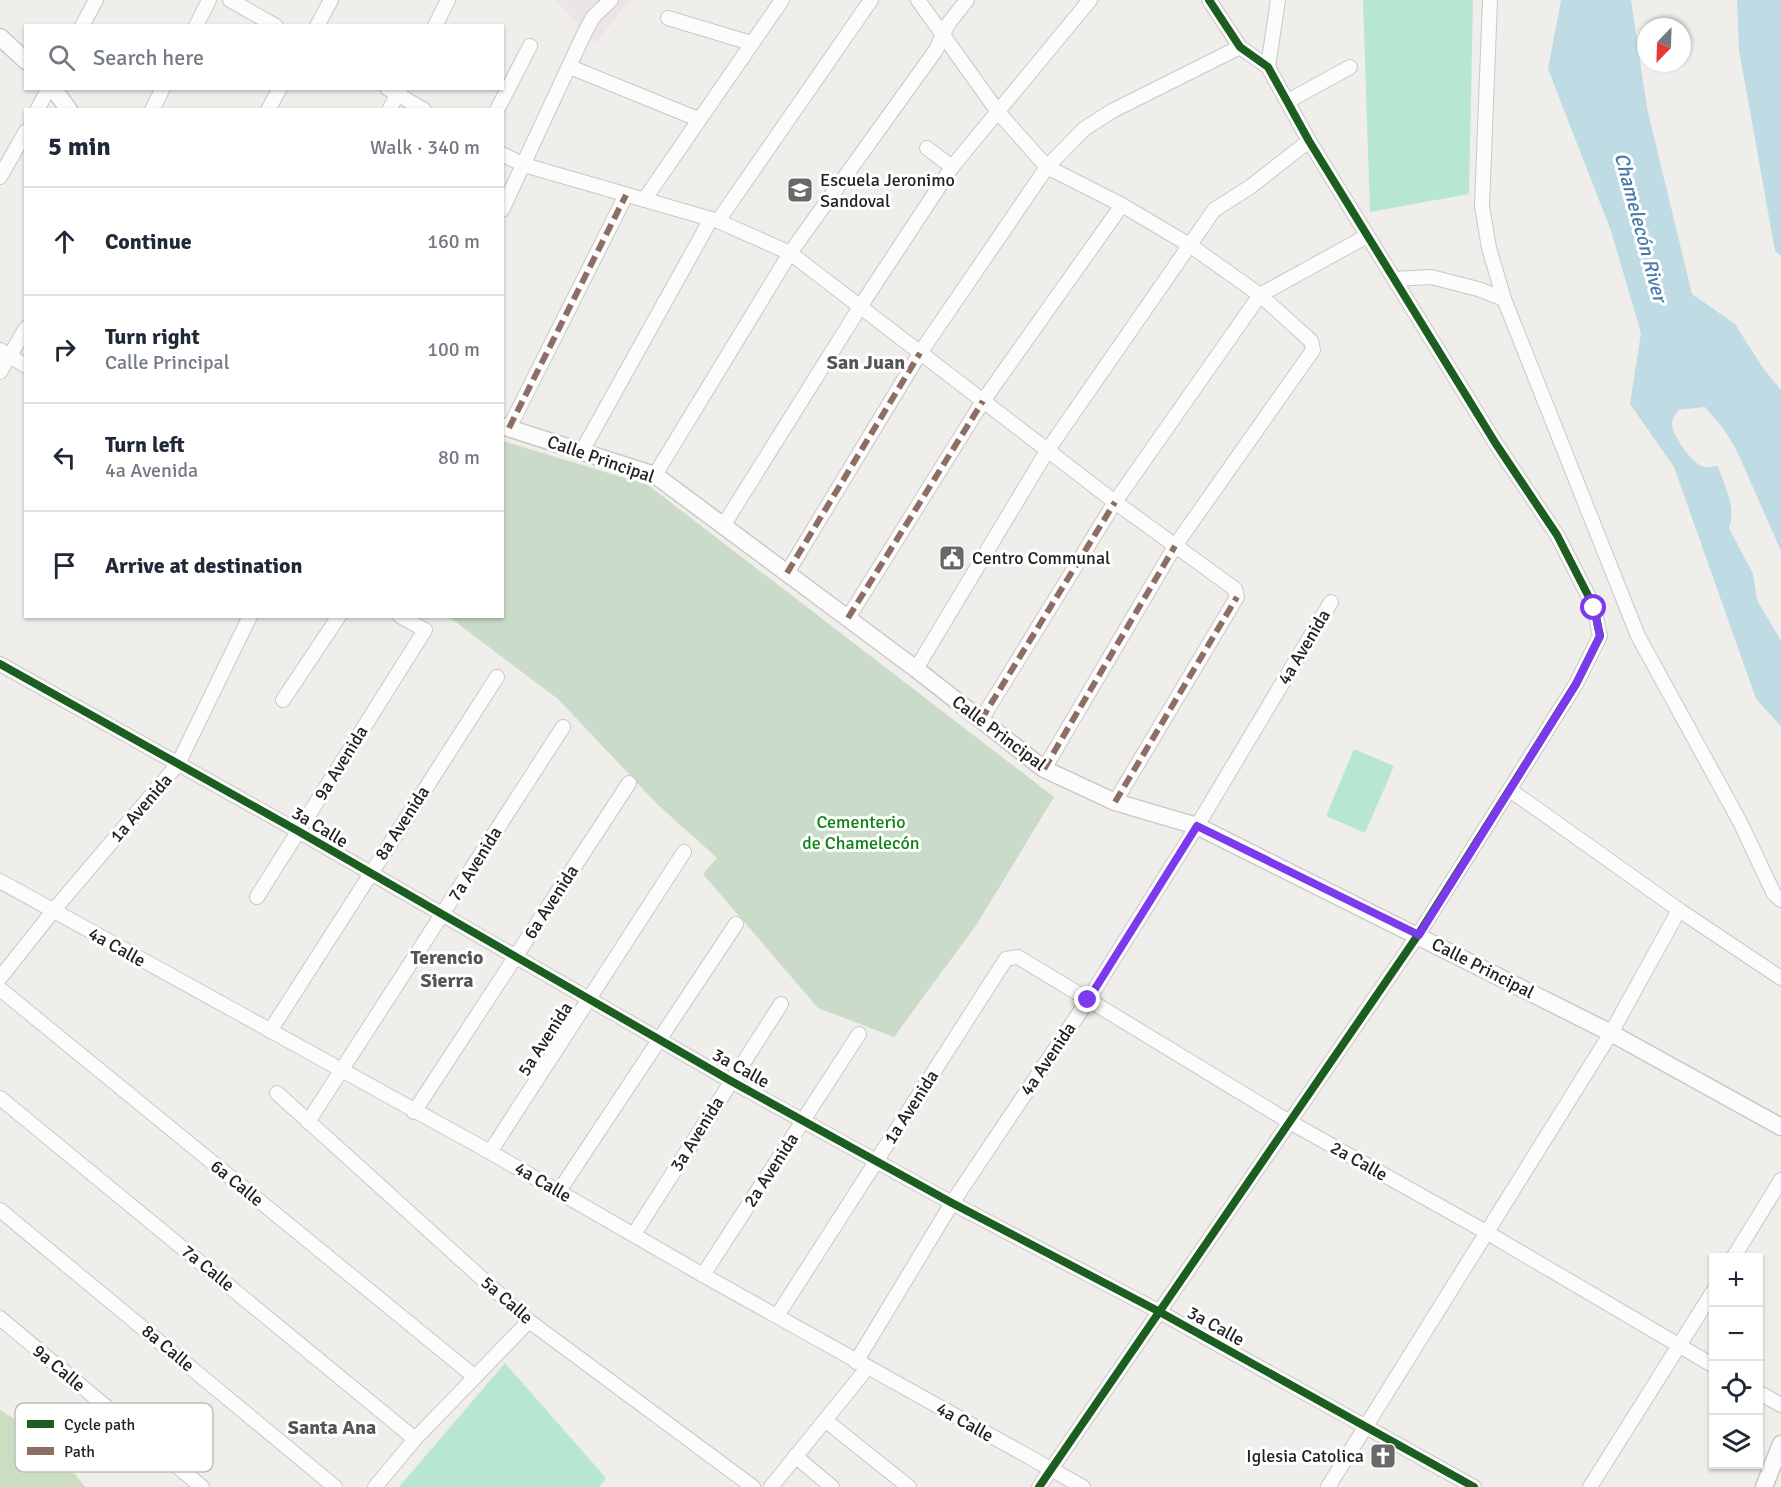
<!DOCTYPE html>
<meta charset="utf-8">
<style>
:root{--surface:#fff;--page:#f2f2f3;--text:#1f2937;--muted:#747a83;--line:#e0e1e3}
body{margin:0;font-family:Signika,sans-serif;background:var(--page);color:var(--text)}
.controls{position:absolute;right:18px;bottom:18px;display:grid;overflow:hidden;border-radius:0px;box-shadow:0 2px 4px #0004}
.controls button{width:54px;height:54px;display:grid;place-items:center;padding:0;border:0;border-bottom:2px solid var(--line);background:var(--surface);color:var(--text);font:30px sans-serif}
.compass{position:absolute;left:1637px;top:18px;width:54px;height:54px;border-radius:50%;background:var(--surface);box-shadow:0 2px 4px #0004;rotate:203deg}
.stop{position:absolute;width:18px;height:18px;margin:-14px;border:4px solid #7c3aed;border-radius:50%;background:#fff}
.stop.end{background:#7c3aed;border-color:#fff;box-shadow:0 2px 6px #0008}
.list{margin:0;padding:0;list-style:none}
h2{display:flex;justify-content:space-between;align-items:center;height:78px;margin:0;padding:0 24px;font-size:26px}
h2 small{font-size:20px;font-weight:400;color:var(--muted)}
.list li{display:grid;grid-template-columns:39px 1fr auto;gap:18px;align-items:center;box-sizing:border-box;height:108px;padding:0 24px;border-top:2px solid var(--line)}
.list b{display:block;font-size:22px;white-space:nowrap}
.list p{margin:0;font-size:20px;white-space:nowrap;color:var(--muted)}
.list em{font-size:20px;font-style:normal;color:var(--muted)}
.icon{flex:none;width:33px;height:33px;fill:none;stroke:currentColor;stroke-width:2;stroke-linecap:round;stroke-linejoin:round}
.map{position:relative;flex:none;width:1781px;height:1487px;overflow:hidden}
.search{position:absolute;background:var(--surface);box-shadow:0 2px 4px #0004;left:24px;top:24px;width:480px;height:66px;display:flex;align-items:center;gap:15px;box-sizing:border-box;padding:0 21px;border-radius:0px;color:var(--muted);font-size:22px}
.panel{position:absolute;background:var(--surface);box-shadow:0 2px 4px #0004;left:24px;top:108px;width:480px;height:510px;border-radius:0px}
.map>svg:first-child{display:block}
.industrial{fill:#ede4e9}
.forest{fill:#cbdec1}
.cemetery{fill:#cadbca}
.pitch{fill:#b7e6d2}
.water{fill:#bfdbe3}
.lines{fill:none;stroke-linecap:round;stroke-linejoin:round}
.minor-casing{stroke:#c9c8c7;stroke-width:16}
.tertiary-casing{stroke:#c9c8c7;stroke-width:19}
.minor{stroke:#fdfcfc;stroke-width:14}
.tertiary{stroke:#fdfcfc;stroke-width:16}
.quiet{stroke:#8d6e63;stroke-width:6;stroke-dasharray:12 6;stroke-linecap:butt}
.cycleway-casing{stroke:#fff;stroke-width:11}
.cycleway{stroke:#1b5e20;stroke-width:8}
.route{stroke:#7c3aed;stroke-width:8}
.labels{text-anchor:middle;stroke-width:6;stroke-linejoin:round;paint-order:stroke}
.poi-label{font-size:18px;fill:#222;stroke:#fff;text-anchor:start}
.street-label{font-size:18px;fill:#222;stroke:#fff}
.park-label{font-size:18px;fill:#0c8416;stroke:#fff}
.water-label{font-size:20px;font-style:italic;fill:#4a7aab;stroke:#fff}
.neighbourhood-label{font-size:20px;font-weight:bold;fill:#555;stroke:#fff}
.key{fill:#fff;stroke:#bdbdbd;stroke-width:1.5}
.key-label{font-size:16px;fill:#222}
</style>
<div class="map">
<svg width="1781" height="1487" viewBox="0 0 1781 1487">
<rect width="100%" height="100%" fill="#f0eeeb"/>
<path class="industrial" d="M 555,0 L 630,0 L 595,44 Z"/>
<path class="forest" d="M 0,1410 L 49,1440 L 85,1487 L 0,1487 Z"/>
<path class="cemetery" d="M 503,441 L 648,485 L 1054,797 L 977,924 L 894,1037 L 818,1008 L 703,874 L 717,858 L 658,805 L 558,699 L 449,617 L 502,616 Z"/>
<g class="pitch">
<path d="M 1363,0 L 1473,0 L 1469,194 L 1370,212 Z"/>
<path d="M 1354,749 L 1394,766 L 1365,833 L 1326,816 Z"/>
<path d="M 505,1363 L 606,1478 L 599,1487 L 399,1487 Z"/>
</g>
<g class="water">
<path d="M 1561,0 L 1631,0 L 1647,108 L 1692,294 L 1735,324 L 1763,368 L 1781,390 L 1781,551 L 1737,451 L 1725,431 L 1705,407 L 1678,410 C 1676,414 1672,419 1672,423 C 1671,434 1692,464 1704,467 C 1708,468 1714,466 1718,466 C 1724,485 1737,508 1729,528 L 1753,574 L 1757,600 L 1781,641 L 1781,726 L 1756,699 L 1674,467 L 1630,404 L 1641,333 L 1611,231 L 1548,69 Z"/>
<path d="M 1737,0 L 1781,0 L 1781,256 L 1775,251 L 1739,50 Z"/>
</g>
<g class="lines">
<defs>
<g id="minor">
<path d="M 230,0 L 276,26"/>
<path d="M 918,0 L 998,112 L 1047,167 L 1122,205 L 1191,246 L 1260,295 L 1311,341 L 1313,350 L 1175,546 L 1044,769"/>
<path d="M 1490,0 L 1482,206 L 1489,248 L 1504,299 L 1638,636 L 1740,822 L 1774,894 L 1781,900"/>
<path d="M 668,18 L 751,43"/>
<path d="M 82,26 L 96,0"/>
<path d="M 196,26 L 209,0"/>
<path d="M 317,26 L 331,0"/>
<path d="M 435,26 L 448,0"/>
<path d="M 570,67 L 698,119"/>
<path d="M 1268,67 L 1278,0"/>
<path d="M 387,88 L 424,110"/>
<path d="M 1288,101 L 1350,67"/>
<path d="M 37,110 L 49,88"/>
<path d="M 152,110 L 163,88"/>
<path d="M 268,110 L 280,88"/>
<path d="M 389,110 L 401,88"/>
<path d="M 497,110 L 530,46"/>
<path d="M 927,148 L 952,167"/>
<path d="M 502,154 L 524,165 L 718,221 L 790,253 L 1115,502 L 1235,589 L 1237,597 L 1115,802"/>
<path d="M 0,177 L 26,131"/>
<path d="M 644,200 L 782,0"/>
<path d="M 502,210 L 584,34 L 593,17 L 611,0"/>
<path d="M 718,221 L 871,0"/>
<path d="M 1394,279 L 1431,277 L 1478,289 L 1504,299"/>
<path d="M 0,350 L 26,366"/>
<path d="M 0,372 L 26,328"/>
<path d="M 509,428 L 626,195"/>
<path d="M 582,451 L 711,219"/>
<path d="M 655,475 L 790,253 L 936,50 L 948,24 L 967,0"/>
<path d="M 723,526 L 860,307 L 952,167 L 1090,0"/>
<path d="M 787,573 L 920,353 L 1047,167 L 1084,129 L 1112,111 L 1240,47"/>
<path d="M 848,618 L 983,401 L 1122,205"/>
<path d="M 0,664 L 298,831 L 731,1081 L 952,1203 L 1158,1311 L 1474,1487"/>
<path d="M 916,669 L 1047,451 L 1214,210 L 1250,187 L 1309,141"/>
<path d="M 283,700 L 339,616"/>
<path d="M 981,720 L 1115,502 L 1260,295 L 1367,236"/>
<path d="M 1510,790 L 1679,910 L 1781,978"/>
<path d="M 0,881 L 490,1152 L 703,1275 L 1083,1487"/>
<path d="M 257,897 L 425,630 L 400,616"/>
<path d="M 0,978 L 53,911 L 178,764 L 250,616"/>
<path d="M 0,989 L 475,1377"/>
<path d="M 270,1031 L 497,677"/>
<path d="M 277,1093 L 529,1321 L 753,1487"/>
<path d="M 0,1098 L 415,1439"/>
<path d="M 414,1112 L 629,783"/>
<path d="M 308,1122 L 563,727"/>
<path d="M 490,1152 L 684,852"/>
<path d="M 559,1191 L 736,924"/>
<path d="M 0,1210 L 335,1487"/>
<path d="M 634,1234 L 781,1004"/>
<path d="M 1733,1258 L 1781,1180"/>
<path d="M 703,1275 L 859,1034"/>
<path d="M 777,1316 L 1006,959 L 1018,957 L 1288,1121 L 1486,1232 L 1714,1366"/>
<path d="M 0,1318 L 202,1487"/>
<path d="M 856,1362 L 952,1203 L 1088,1000 L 1197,826 L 1331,602"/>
<path d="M 1758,1392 L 1781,1405"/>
<path d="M 825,1420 L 909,1487"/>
<path d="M 795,1456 L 832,1487"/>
<path d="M 375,1487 L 415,1439 L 529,1321"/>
<path d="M 771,1487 L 868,1367"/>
<path d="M 1039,1487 L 1418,935 L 1576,684 L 1600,636 L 1594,607 L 1557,535 L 1496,444 L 1309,141 L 1268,67 L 1240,47 L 1209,0"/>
<path d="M 1328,1487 L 1611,1033 L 1679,910"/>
<path d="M 1590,1487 L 1714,1290"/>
</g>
<g id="tertiary">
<path d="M 0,37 L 26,61"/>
<path d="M 53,88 L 69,110"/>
<path d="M 502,426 L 655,475 L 916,669 L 1044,769 L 1115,802 L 1197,826 L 1611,1033 L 1781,1127"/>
<path d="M 1764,1487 L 1781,1444"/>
</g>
</defs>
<use href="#minor" class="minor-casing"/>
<use href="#tertiary" class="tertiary-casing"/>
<use href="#minor" class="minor"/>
<use href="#tertiary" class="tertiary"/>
<g class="quiet">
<path d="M 509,428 L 626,195"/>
<path d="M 787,573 L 920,353"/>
<path d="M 848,618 L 983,401"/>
<path d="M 981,720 L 1115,502"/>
<path d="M 1044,769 L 1175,546"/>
<path d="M 1115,802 L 1237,597"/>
</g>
<defs>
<g id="cycleway">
<path d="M 0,664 L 298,831 L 731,1081 L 952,1203 L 1158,1311 L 1474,1487"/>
<path d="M 1039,1487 L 1418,935 L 1576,684 L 1600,636 L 1594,607 L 1557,535 L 1496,444 L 1309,141 L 1268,67 L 1240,47 L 1209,0"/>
</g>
</defs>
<use href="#cycleway" class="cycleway-casing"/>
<use href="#cycleway" class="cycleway"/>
</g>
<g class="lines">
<path class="route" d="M 1088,1000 L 1197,826 L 1419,935 L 1576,684 L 1600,636 L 1594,608"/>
</g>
<defs>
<symbol id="school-square" viewBox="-11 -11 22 22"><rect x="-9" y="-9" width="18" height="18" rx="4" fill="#6a6968" stroke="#fff"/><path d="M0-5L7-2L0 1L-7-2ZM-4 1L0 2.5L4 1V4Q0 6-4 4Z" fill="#fff"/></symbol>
<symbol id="civic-square" viewBox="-11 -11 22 22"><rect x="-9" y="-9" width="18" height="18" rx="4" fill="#6a6968" stroke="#fff"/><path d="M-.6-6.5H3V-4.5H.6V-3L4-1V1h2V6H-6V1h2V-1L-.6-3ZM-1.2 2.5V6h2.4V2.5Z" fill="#fff"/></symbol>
<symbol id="church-square" viewBox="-11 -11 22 22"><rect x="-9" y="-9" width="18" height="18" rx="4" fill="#6a6968" stroke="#fff"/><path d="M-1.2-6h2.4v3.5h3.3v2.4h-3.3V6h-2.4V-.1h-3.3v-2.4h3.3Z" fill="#fff"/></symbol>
</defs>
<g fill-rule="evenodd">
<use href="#school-square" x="785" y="175" width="30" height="30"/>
<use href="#civic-square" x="937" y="543" width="30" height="30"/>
<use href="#church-square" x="1368" y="1441" width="30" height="30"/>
</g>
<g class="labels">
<g class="poi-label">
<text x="820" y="186">Escuela Jeronimo<tspan x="820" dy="21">Sandoval</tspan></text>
<text x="972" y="564">Centro Communal</text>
<text x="1364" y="1462" text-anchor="end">Iglesia Catolica</text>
</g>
<g class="street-label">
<text transform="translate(601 459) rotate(19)" y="6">Calle Principal</text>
<text transform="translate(1304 647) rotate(-59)" y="6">4a Avenida</text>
<text transform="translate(999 733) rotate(37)" y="6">Calle Principal</text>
<text transform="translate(341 763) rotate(-58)" y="6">9a Avenida</text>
<text transform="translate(141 808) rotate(-49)" y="6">1a Avenida</text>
<text transform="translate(402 823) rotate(-57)" y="6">8a Avenida</text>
<text transform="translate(320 827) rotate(31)" y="6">3a Calle</text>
<text transform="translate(475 864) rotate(-58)" y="6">7a Avenida</text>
<text transform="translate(551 902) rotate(-57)" y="6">6a Avenida</text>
<text transform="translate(117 947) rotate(29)" y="6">4a Calle</text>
<text transform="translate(1483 968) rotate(27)" y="6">Calle Principal</text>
<text transform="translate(545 1039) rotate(-57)" y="6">5a Avenida</text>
<text transform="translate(1048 1059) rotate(-56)" y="6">4a Avenida</text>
<text transform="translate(741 1068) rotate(29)" y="6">3a Calle</text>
<text transform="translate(911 1107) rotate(-57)" y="6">1a Avenida</text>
<text transform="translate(697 1134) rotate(-58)" y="6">3a Avenida</text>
<text transform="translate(1359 1161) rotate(29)" y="6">2a Calle</text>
<text transform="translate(771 1170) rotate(-57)" y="6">2a Avenida</text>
<text transform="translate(543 1182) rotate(30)" y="6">4a Calle</text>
<text transform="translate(237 1183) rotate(39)" y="6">6a Calle</text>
<text transform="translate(208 1268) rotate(39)" y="6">7a Calle</text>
<text transform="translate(507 1300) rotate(41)" y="6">5a Calle</text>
<text transform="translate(1216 1326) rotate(29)" y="6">3a Calle</text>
<text transform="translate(168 1348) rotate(40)" y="6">8a Calle</text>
<text transform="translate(59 1368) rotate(40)" y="6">9a Calle</text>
<text transform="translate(965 1422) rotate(29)" y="6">4a Calle</text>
</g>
<g class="park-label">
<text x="861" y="828">Cementerio<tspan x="861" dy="21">de Chamelecón</tspan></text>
</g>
<g class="water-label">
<text transform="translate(1641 227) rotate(75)" y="7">Chamelecón River</text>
</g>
<g class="neighbourhood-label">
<text x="866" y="369">San Juan</text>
<text x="447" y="964">Terencio<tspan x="447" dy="23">Sierra</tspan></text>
<text x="332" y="1434">Santa Ana</text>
</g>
</g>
<rect x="15" y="1403" width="198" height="69" rx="9" class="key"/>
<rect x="27" y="1420" width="27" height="8" fill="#1b5e20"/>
<rect x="27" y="1447" width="27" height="8" fill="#8d6e63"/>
<g class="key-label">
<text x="64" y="1430">Cycle path</text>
<text x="64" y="1457">Path</text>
</g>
</svg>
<div class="controls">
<button>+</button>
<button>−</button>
<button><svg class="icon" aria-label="locate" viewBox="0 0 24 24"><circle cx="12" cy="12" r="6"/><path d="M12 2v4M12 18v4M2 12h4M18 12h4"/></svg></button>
<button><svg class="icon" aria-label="layers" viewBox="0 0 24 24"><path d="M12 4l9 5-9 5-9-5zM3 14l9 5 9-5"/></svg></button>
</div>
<svg class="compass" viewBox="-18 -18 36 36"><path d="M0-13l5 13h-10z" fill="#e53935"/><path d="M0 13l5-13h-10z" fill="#747a83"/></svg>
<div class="stop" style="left:1594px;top:608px"></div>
<div class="stop end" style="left:1088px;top:1000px"></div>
<div class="search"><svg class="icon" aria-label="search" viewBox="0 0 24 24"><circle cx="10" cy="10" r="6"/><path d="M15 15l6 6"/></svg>Search here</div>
<section class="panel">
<h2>5 min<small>Walk · 340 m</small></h2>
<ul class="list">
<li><svg class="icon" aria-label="ahead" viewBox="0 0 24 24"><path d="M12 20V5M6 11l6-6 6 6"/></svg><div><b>Continue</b></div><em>160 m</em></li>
<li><svg class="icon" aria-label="right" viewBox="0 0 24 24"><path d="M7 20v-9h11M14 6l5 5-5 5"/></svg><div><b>Turn right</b><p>Calle Principal</p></div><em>100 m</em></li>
<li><svg class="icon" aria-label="left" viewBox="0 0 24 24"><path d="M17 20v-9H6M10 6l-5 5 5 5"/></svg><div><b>Turn left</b><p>4a Avenida</p></div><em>80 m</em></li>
<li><svg class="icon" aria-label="arrive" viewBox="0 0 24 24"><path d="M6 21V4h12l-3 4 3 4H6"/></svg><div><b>Arrive at destination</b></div></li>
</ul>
</section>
</div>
